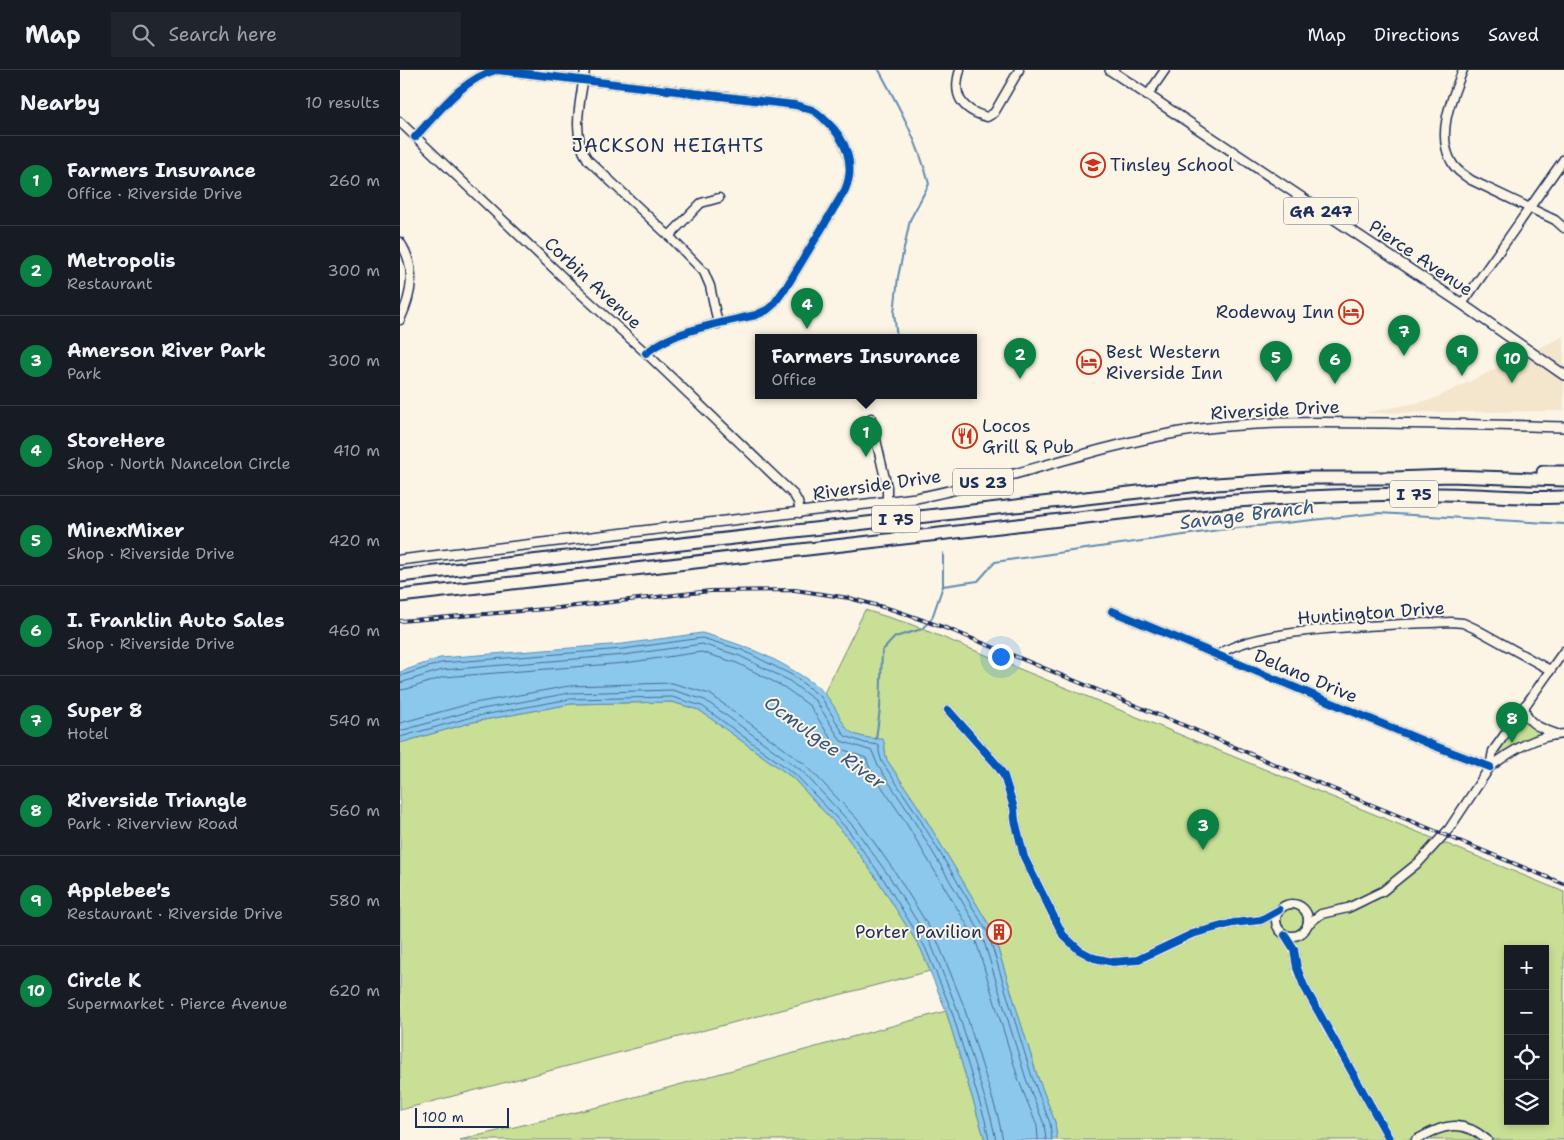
<!DOCTYPE html>
<meta charset="utf-8">
<style>
:root{--surface:#171b24;--page:#20242c;--text:#f1f3f6;--muted:#9ea1a6;--line:#363941;--accent:#0b8043}
body{margin:0;font-family:"Shantell Sans",sans-serif;background:var(--page);color:var(--text)}
.controls{position:absolute;right:15px;bottom:15px;display:grid;overflow:hidden;border-radius:0px;box-shadow:0 2px 8px #0003}
.controls button{width:45px;height:45px;display:grid;place-items:center;padding:0;border:0;border-bottom:1px solid var(--line);background:var(--surface);color:var(--text);font:25px sans-serif}
.scale{position:absolute;left:15px;bottom:12px;width:94px;box-sizing:border-box;padding-left:5px;border:2px solid #1b2f5e;border-top:0;font-size:14px;line-height:18px;white-space:nowrap;color:#1b2f5e;-webkit-text-stroke:4px #fcf5e5;paint-order:stroke}
.you{position:absolute;left:600px;top:586px;width:18px;height:18px;margin:-12px;border:4px solid #fff;border-radius:50%;background:#1a73e8;box-shadow:0 0 0 8px #1a73e833}
.badge{display:grid;place-items:center;width:32px;height:32px;border-radius:50%;background:var(--accent);color:#fff;font-size:16px;font-weight:700}
.pin{position:absolute;translate:-50% -41px;filter:drop-shadow(0 1px 2px #0008)}
.pin::after{content:'';position:absolute;top:26px;width:18px;height:15px;background:inherit;clip-path:polygon(0 0,100% 0,50% 100%)}
.popup{position:absolute;left:355px;top:264px;width:222px;height:65px;box-sizing:border-box;display:grid;place-content:center;border-radius:0px;background:var(--surface);filter:drop-shadow(0 1px 4px #0005);font-size:16px;white-space:nowrap;color:var(--muted)}
.popup b{font-size:19px;color:var(--text)}
.popup::after{content:'';position:absolute;left:50%;top:100%;margin-left:-10px;border:10px solid transparent;border-top-color:var(--surface)}
.list{margin:0;padding:0;list-style:none}
h2{display:flex;justify-content:space-between;align-items:center;height:65px;margin:0;padding:0 20px;font-size:21px}
h2 small{font-size:16px;font-weight:400;color:var(--muted)}
.list li{display:grid;grid-template-columns:32px 1fr auto;gap:15px;align-items:center;box-sizing:border-box;height:90px;padding:0 20px;border-top:1px solid var(--line)}
.list b{display:block;font-size:19px;white-space:nowrap}
.list p{margin:0;font-size:16px;white-space:nowrap;color:var(--muted)}
.list em{font-size:16px;font-style:normal;color:var(--muted)}
.icon{flex:none;width:28px;height:28px;fill:none;stroke:currentColor;stroke-width:2;stroke-linecap:round;stroke-linejoin:round}
.map{position:relative;flex:none;width:1164px;height:1070px;overflow:hidden}
header{display:flex;align-items:center;gap:30px;box-sizing:border-box;height:70px;padding:0 25px;background:var(--surface);border-bottom:1px solid var(--line)}
header strong{font-size:24px}
nav{display:flex;gap:28px;margin-inline-start:auto;font-size:18px}
.search{width:350px;height:45px;background:var(--page);display:flex;align-items:center;gap:12px;box-sizing:border-box;padding:0 18px;border-radius:0px;color:var(--muted);font-size:19px}
main{display:flex}
aside{flex:1;background:var(--surface)}
.map>svg:first-child{display:block}
.built{fill:#f4e5cd}
.green{fill:#c9df95;stroke:#72877a;fill-rule:evenodd}
.water{fill:#8bc8eb;stroke:#5e8bb3}
.lines{fill:none;stroke-linecap:round;stroke-linejoin:round}
.shore{stroke:#486c96;stroke-width:1}
.stream{stroke:#5e8bb3;stroke-width:2}
.minor-casing{stroke:#1b2f5e;stroke-width:11}
.major-casing{stroke:#1b2f5e;stroke-width:12}
.highway-casing{stroke:#1b2f5e;stroke-width:15}
.minor{stroke:#fcf5e5;stroke-width:8}
.major{stroke:#fcf5e5;stroke-width:9}
.highway{stroke:#fcf5e5;stroke-width:11}
.rail-casing{stroke:#1b2f5e;stroke-width:4}
.rail{stroke:#fcf5e5;stroke-width:2;stroke-dasharray:5.5;stroke-linecap:butt}
.cycleway-casing{stroke:#fcf5e5;stroke-width:11}
.cycleway{stroke:#0057b8;stroke-width:8}
.labels{text-anchor:middle;stroke-width:4;stroke-linejoin:round;paint-order:stroke}
.shield{fill:#fcf5e5;stroke:#5e6a86;stroke-width:1}
.shield-label{font-size:16px;font-weight:bold;fill:#1b2f5e}
.poi-label{font-size:18px;fill:#1b2f5e;stroke:#fcf5e5;text-anchor:start}
.street-label{font-size:18px;fill:#1b2f5e;stroke:#fcf5e5}
.neighbourhood-label{font-size:19px;letter-spacing:1px;fill:#1b2f5e;stroke:#fcf5e5}
.water-label{font-size:19px;font-style:italic;fill:#375581;stroke:#fcf5e5}
</style>
<header>
<strong>Map</strong>
<div class="search"><svg class="icon" aria-label="search" viewBox="0 0 24 24"><circle cx="10" cy="10" r="6"/><path d="M15 15l6 6"/></svg>Search here</div>
<nav><a>Map</a><a>Directions</a><a>Saved</a></nav>
</header>
<main>
<aside>
<h2>Nearby<small>10 results</small></h2>
<ul class="list">
<li><span class="badge">1</span><div><b>Farmers Insurance</b><p>Office · Riverside Drive</p></div><em>260 m</em></li>
<li><span class="badge">2</span><div><b>Metropolis</b><p>Restaurant</p></div><em>300 m</em></li>
<li><span class="badge">3</span><div><b>Amerson River Park</b><p>Park</p></div><em>300 m</em></li>
<li><span class="badge">4</span><div><b>StoreHere</b><p>Shop · North Nancelon Circle</p></div><em>410 m</em></li>
<li><span class="badge">5</span><div><b>MinexMixer</b><p>Shop · Riverside Drive</p></div><em>420 m</em></li>
<li><span class="badge">6</span><div><b>I. Franklin Auto Sales</b><p>Shop · Riverside Drive</p></div><em>460 m</em></li>
<li><span class="badge">7</span><div><b>Super 8</b><p>Hotel</p></div><em>540 m</em></li>
<li><span class="badge">8</span><div><b>Riverside Triangle</b><p>Park · Riverview Road</p></div><em>560 m</em></li>
<li><span class="badge">9</span><div><b>Applebee's</b><p>Restaurant · Riverside Drive</p></div><em>580 m</em></li>
<li><span class="badge">10</span><div><b>Circle K</b><p>Supermarket · Pierce Avenue</p></div><em>620 m</em></li>
</ul>
</aside>
<div class="map">
<svg width="1164" height="1070" viewBox="0 0 1164 1070">
<rect width="100%" height="100%" fill="#fcf5e5"/>
<filter id="ink" filterUnits="userSpaceOnUse"><feTurbulence type="fractalNoise" baseFrequency=".02" numOctaves="2"/><feDisplacementMap in="SourceGraphic" scale="10" xChannelSelector="R" yChannelSelector="G"/><feConvolveMatrix kernelMatrix="1 2 1 2 8 2 1 2 1" color-interpolation-filters="sRGB"/></filter>
<g filter="url(#ink)">
<path class="built" d="M 1164,266 L 1164,341 L 965,343 L 1031,330 Z"/>
<g class="green">
<path d="M 465,540 L 510,554 L 1164,822 L 1164,1070 L 657,1070 L 655,1052 L 637,1005 L 592,860 L 519,738 L 487,690 C 484,683 486,677 483,670 L 466,668 L 448,662 L 424,623 ZM 1108,879 L 1145,879 L 1145,1051 L 1108,1051 Z"/>
<path d="M 272,632 L 299,640 L 393,708 L 444,763 L 479,812 L 521,879 L 530,901 L 0,1040 L 0,673 L 73,652 L 171,634 Z"/>
<path d="M 1122,646 L 1130,656 L 1144,663 L 1097,684 Z"/>
<path d="M 546,941 L 585,1070 L 60,1070 L 202,1036 Z"/>
</g>
<path class="water" d="M 302,563 C 334,572 366,583 394,601 C 404,607 418,616 425,624 C 450,654 436,667 483,669 C 486,677 484,683 487,690 L 519,738 L 592,860 L 637,1005 L 655,1052 L 657,1070 L 585,1070 L 546,941 L 521,879 L 479,812 L 444,763 L 393,708 L 299,640 L 272,632 L 171,634 L 73,652 L 0,673 L 0,602 L 40,588 L 223,574 Z"/>
<g class="lines">
<g class="shore">
<path d="M 0,606 L 41,593 L 223,579 L 302,568 L 342,580 L 392,605 L 421,627 L 445,666 L 465,673 L 479,675 L 479,682 L 482,692 L 515,741 L 588,863 L 632,1007 L 650,1053 L 652,1070"/>
<path d="M 0,613 L 42,600 L 224,585 L 302,574 L 340,586 L 388,610 L 416,631 L 441,671 L 472,681 L 478,696 L 510,744 L 582,865 L 626,1009 L 644,1054 L 646,1070"/>
<path d="M 0,620 L 7,619 L 44,607 L 225,593 L 301,582 L 337,593 L 384,617 L 410,636 L 436,677 L 466,688 L 471,701 L 503,748 L 575,868 L 619,1011 L 637,1056 L 638,1070"/>
<path d="M 0,653 L 69,634 L 169,616 L 272,613 L 310,624 L 406,695 L 459,751 L 495,802 L 537,870 L 563,934 L 598,1047 L 603,1070"/>
<path d="M 0,661 L 71,641 L 170,623 L 272,620 L 305,630 L 401,700 L 453,756 L 489,806 L 531,874 L 556,936 L 591,1048 L 596,1070"/>
<path d="M 0,667 L 72,647 L 170,629 L 272,627 L 302,636 L 396,705 L 448,760 L 484,810 L 525,877 L 551,939 L 585,1050 L 589,1070"/>
</g>
<g class="stream">
<path d="M 479,0 C 500,39 518,71 529,114 L 510,150 L 498,207 L 494,243 L 497,268"/>
<path d="M 543,516 L 578,511 L 595,492 L 819,460 L 978,443 L 1164,454"/>
<path d="M 476,669 L 480,639 L 482,581 L 495,567 L 522,559 L 532,548 L 543,516 L 543,483"/>
</g>
<defs>
<g id="minor">
<path d="M 185,0 C 181,29 170,64 188,90 L 269,166 L 304,202 L 310,216 L 318,254"/>
<path d="M 560,0 C 552,25 561,40 587,47 L 594,43 L 597,38 L 619,0"/>
<path d="M 1063,0 C 1052,27 1036,63 1051,91 C 1055,100 1064,105 1071,110 L 1155,150 L 1164,158"/>
<path d="M 747,26 L 765,0"/>
<path d="M 0,52 L 169,213 L 246,283 L 394,425 L 398,432 L 400,443"/>
<path d="M 15,67 C 38,43 62,9 96,0 L 395,35 C 401,37 408,38 414,41 C 418,43 422,47 426,51 C 446,69 456,95 445,120 L 387,216 L 373,235 L 367,240 L 356,245 C 321,253 274,260 246,283"/>
<path d="M 269,166 L 301,133 L 319,128"/>
<path d="M 0,172 C 17,198 12,224 0,250"/>
<path d="M 1062,234 L 1164,89"/>
<path d="M 471,348 L 487,417 L 487,432"/>
<path d="M 712,541 L 1035,676 L 1090,697"/>
<path d="M 817,586 C 852,556 1001,555 1051,552 L 1063,553 L 1076,559 L 1150,600"/>
<path d="M 1125,635 C 1123,653 1143,659 1157,664"/>
<path d="M 548,640 L 597,695 L 604,706 L 614,738 L 615,750 L 624,787 L 663,865 L 679,880 L 694,888 L 713,892 L 737,890 L 792,864 L 833,853 L 861,850 L 879,840"/>
<path d="M 1090,697 C 1113,680 1134,666 1164,664"/>
<circle cx="892" cy="850" r="16"/>
<path d="M 908,854 L 921,844 L 948,838 L 983,821 L 1019,792 L 1049,759 L 1090,697 L 1093,681 L 1164,581"/>
<path d="M 885,865 L 894,879 L 897,898 L 904,916 L 990,1070"/>
<path d="M 1016,1070 C 1042,1055 1062,1048 1087,1070"/>
</g>
<g id="major">
<path d="M 710,0 L 1062,234 L 1164,305"/>
<path d="M 0,490 L 516,428 C 606,411 689,378 780,362 C 847,351 915,352 983,353 C 1043,354 1104,355 1164,357"/>
</g>
<g id="highway">
<path d="M 1143,402 L 1164,402"/>
<path d="M 0,506 L 800,415 L 910,408 L 994,408 L 1050,406 L 1164,410"/>
<path d="M 0,526 L 808,433 C 885,427 961,424 1038,424 C 1080,424 1122,429 1164,427"/>
</g>
</defs>
<use href="#minor" class="minor-casing"/>
<use href="#major" class="major-casing"/>
<use href="#highway" class="highway-casing"/>
<use href="#minor" class="minor"/>
<use href="#major" class="major"/>
<use href="#highway" class="highway"/>
<defs>
<path id="rail" d="M 0,551 L 158,538 L 310,521 L 395,520 L 449,528 L 494,540 L 551,560 L 800,662 L 892,702 L 1164,814"/>
</defs>
<use href="#rail" class="rail-casing"/>
<use href="#rail" class="rail"/>
<defs>
<g id="cycleway">
<path d="M 15,67 C 38,43 62,9 96,0 L 395,35 C 401,37 408,38 414,41 C 418,43 422,47 426,51 C 446,69 456,95 445,120 L 387,216 L 373,235 L 367,240 L 356,245 C 321,253 274,260 246,283"/>
<path d="M 712,541 L 1035,676 L 1090,697"/>
<path d="M 548,640 L 597,695 L 604,706 L 614,738 L 615,750 L 624,787 L 663,865 L 679,880 L 694,888 L 713,892 L 737,890 L 792,864 L 833,853 L 861,850 L 879,840"/>
<path d="M 885,865 L 894,879 L 897,898 L 904,916 L 990,1070"/>
</g>
</defs>
<use href="#cycleway" class="cycleway-casing"/>
<use href="#cycleway" class="cycleway"/>
</g>
</g>
<defs>
<symbol id="school-ring" viewBox="-11 -11 22 22"><circle r="9.5" fill="#fcf5e5" stroke="#c8321e" stroke-width="1.5"/><path d="M0-5L7-2L0 1L-7-2ZM-4 1L0 2.5L4 1V4Q0 6-4 4Z" fill="#c8321e"/></symbol>
<symbol id="hotel-ring" viewBox="-11 -11 22 22"><circle r="9.5" fill="#fcf5e5" stroke="#c8321e" stroke-width="1.5"/><path d="M-6-4.5h1.5V1H6V5H4.5V3h-9V5H-6ZM-4 0a1.8 1.8 0 1 1 3.6 0ZM.5 0V-2.5h3Q6-2.5 6 0Z" fill="#c8321e"/></symbol>
<symbol id="restaurant-ring" viewBox="-11 -11 22 22"><circle r="9.5" fill="#fcf5e5" stroke="#c8321e" stroke-width="1.5"/><path d="M-5-6h1v4h1v-4h1v4h1v-4h1v5L-1.5 .5V6h-2V.5L-5-1ZM5-6V6H3V1.5H1.5Q1.5-4 5-6Z" fill="#c8321e"/></symbol>
<symbol id="building-ring" viewBox="-11 -11 22 22"><circle r="9.5" fill="#fcf5e5" stroke="#c8321e" stroke-width="1.5"/><path d="M-4-6H4V6H1V3H-1V6H-4ZM-2.5-4.3h1.7v1.8h-1.7ZM.8-4.3h1.7v1.8H.8ZM-2.5-1h1.7V.8h-1.7ZM.8-1h1.7V.8H.8Z" fill="#c8321e"/></symbol>
</defs>
<g fill-rule="evenodd">
<use href="#school-ring" x="679" y="81" width="28" height="28"/>
<use href="#hotel-ring" x="937" y="228" width="28" height="28"/>
<use href="#hotel-ring" x="675" y="278" width="28" height="28"/>
<use href="#restaurant-ring" x="551" y="352" width="28" height="28"/>
<use href="#building-ring" x="585" y="848" width="28" height="28"/>
</g>
<g class="labels">
<g class="shield">
<rect x="883.5" y="127.5" width="75" height="27" rx="4"/>
<rect x="553" y="398.5" width="60" height="27" rx="4"/>
<rect x="990" y="410.5" width="48" height="27" rx="4"/>
<rect x="472" y="435.5" width="48" height="27" rx="4"/>
</g>
<g class="shield-label">
<text x="921" y="147">GA 247</text>
<text x="583" y="418">US 23</text>
<text x="1014" y="430">I 75</text>
<text x="496" y="455">I 75</text>
</g>
<g class="poi-label">
<text x="710" y="101">Tinsley School</text>
<text x="934" y="248" text-anchor="end">Rodeway Inn</text>
<text x="706" y="288">Best Western<tspan x="706" dy="21">Riverside Inn</tspan></text>
<text x="582" y="362">Locos<tspan x="582" dy="21">Grill &amp; Pub</tspan></text>
<text x="582" y="868" text-anchor="end">Porter Pavilion</text>
</g>
<g class="street-label">
<text transform="translate(1021 188) rotate(34)" y="6">Pierce Avenue</text>
<text transform="translate(193 213) rotate(43)" y="6">Corbin Avenue</text>
<text transform="translate(875 340) rotate(-3)" y="6">Riverside Drive</text>
<text transform="translate(477 415) rotate(-8)" y="6">Riverside Drive</text>
<text transform="translate(971 543) rotate(-4)" y="6">Huntington Drive</text>
<text transform="translate(906 606) rotate(23)" y="6">Delano Drive</text>
</g>
<g class="neighbourhood-label">
<text x="268" y="82">JACKSON HEIGHTS</text>
</g>
<g class="water-label">
<text transform="translate(847 444) rotate(-7)" y="7">Savage Branch</text>
<text transform="translate(425 672) rotate(36)" y="7">Ocmulgee River</text>
</g>
</g>
</svg>
<div class="controls">
<button>+</button>
<button>−</button>
<button><svg class="icon" aria-label="locate" viewBox="0 0 24 24"><circle cx="12" cy="12" r="6"/><path d="M12 2v4M12 18v4M2 12h4M18 12h4"/></svg></button>
<button><svg class="icon" aria-label="layers" viewBox="0 0 24 24"><path d="M12 4l9 5-9 5-9-5zM3 14l9 5 9-5"/></svg></button>
</div>
<div class="scale">100 m</div>
<div class="you"></div>
<div class="pin badge" style="left:466px;top:387px">1</div>
<div class="popup"><b>Farmers Insurance</b>Office</div>
<div class="pin badge" style="left:620px;top:309px">2</div>
<div class="pin badge" style="left:803px;top:780px">3</div>
<div class="pin badge" style="left:407px;top:259px">4</div>
<div class="pin badge" style="left:876px;top:312px">5</div>
<div class="pin badge" style="left:935px;top:314px">6</div>
<div class="pin badge" style="left:1004px;top:286px">7</div>
<div class="pin badge" style="left:1112px;top:673px">8</div>
<div class="pin badge" style="left:1062px;top:306px">9</div>
<div class="pin badge" style="left:1112px;top:313px">10</div>
</div>
</main>
